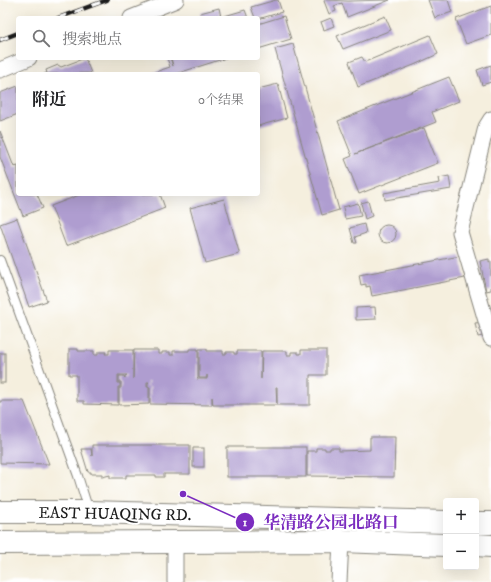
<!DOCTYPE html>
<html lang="zh">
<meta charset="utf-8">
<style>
:root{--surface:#fff;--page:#f6f6f6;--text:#202124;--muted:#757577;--line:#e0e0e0}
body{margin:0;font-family:"IM FELL DW Pica","Noto Serif SC",serif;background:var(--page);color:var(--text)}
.controls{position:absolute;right:12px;bottom:12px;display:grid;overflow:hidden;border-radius:4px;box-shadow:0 4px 16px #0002}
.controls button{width:36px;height:36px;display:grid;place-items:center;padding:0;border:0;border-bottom:1px solid var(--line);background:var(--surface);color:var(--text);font:20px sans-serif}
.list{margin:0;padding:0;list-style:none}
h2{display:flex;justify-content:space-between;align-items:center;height:52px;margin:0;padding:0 16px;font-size:17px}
h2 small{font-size:13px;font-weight:400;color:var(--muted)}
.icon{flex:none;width:22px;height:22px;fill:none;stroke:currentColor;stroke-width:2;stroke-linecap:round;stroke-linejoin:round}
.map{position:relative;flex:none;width:491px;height:582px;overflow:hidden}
.search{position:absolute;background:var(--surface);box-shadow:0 4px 16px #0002;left:16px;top:16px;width:244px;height:44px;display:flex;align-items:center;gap:10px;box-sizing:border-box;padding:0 14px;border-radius:4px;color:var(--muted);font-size:15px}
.panel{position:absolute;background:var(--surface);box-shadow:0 4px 16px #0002;left:16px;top:72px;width:244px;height:124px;border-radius:4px}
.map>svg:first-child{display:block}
.building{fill:#af9dd0}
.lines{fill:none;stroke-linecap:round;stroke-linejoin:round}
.lane-casing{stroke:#88867d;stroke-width:10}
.street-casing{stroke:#88867d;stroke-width:17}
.primary-casing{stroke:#88867d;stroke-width:24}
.lane{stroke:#fff;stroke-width:8}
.street{stroke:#fff;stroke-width:15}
.primary{stroke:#fff;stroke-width:22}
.rail-casing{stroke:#1c1c1c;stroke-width:4.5}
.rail{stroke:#fff;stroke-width:3;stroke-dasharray:9;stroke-linecap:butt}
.labels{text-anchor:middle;stroke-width:4;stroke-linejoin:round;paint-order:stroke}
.street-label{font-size:16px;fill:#1c1c1c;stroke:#fff}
.leader{fill:none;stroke:#7b2cbf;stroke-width:1.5}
.callout-dot{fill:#7b2cbf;stroke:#fff;stroke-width:1.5}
.mark-label{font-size:12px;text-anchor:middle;font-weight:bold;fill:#fff}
.callout-label{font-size:17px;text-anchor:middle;font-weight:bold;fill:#7b2cbf;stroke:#fff;stroke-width:4;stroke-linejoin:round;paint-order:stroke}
</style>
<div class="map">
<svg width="491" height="582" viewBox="0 0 491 582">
<rect width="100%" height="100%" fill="#fff"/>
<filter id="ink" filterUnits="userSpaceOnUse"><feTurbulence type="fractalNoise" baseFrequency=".025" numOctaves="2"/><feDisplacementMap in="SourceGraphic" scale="8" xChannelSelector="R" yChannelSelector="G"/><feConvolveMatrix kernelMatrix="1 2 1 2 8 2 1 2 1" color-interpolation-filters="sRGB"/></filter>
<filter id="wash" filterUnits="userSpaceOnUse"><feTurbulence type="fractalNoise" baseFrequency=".012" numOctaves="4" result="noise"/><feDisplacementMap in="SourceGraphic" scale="16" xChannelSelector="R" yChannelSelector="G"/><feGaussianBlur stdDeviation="0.9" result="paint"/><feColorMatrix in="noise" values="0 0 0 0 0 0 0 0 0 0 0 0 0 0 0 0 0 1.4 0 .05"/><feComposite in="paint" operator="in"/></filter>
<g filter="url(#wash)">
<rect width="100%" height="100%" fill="#f5efde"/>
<g id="blocks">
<g class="building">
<path d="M 276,0 L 278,0 L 282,12 L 258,19 L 255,18 L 251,7 Z"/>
<path d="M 326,0 L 348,1 L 390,0 L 347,17 L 342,3 L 334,6 L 336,11 L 329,14 L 324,1 Z"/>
<path d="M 428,0 L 448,0 L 452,12 L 435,18 Z"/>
<path d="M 491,6 L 491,35 L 466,44 L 456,19 Z"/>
<path d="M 219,8 L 221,17 L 245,10 L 248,18 L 202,18 L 200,13 Z"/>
<path d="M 284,16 L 291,39 L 258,49 L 258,24 Z"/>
<path d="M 385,16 L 391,30 L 343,49 L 337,36 Z"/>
<path d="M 331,18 L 334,26 L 324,30 L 321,22 Z"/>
<path d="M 430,35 L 438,54 L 414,65 L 358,87 L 349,62 L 362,57 L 365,62 Z"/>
<path d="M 293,44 L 339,210 L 322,215 L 275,49 Z"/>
<path d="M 85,58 L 91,73 L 44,74 L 47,73 L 46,70 L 58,65 L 61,67 Z"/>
<path d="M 167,58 L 170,58 L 173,66 L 171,58 L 226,58 L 175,74 L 149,74 L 170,67 Z"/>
<path d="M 491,65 L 491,82 L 482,85 L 477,70 Z"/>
<path d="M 449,77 L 459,101 L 432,112 L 436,122 L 355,154 L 424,128 L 438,163 L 359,194 L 345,159 L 352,156 L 338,121 Z"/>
<path d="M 278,84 L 287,118 L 258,126 L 258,89 Z"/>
<path d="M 18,86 L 18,114 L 0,121 L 0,93 Z"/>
<path d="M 0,131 L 14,167 L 18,166 L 18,194 L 37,194 L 43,208 L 23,216 L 0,157 Z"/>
<path d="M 449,176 L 451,189 L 385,200 L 384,193 L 440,183 L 439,178 Z"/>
<path d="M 82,194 L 160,194 L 165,208 L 66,246 L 51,206 Z"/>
<path d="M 224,199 L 239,252 L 239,254 L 205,263 L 190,208 Z"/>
<path d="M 368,201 L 372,216 L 365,219 L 361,203 Z"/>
<path d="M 358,203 L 361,216 L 345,219 L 343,207 Z"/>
<path d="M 17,218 L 47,301 L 29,307 L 0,224 Z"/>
<path d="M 364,224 L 366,233 L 355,237 L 357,243 L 354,243 L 350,228 Z"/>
<circle cx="387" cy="234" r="9"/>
<path d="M 460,256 L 465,278 L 372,296 L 370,286 L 366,287 L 366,284 L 361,285 L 359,275 Z"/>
<path d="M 489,259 L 489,262 L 491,261 L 491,290 L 486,291 L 480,261 Z"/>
<path d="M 375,307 L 376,319 L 356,320 L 356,308 Z"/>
<path d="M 484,322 L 487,335 L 478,337 L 475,323 Z"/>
<path d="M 69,349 L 78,349 L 78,351 L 94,351 L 94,355 L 98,355 L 98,352 L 106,352 L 105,354 L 109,354 L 109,350 L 133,350 L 133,379 L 134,350 L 158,350 L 158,354 L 162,354 L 162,352 L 170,352 L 170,355 L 173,355 L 173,351 L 189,351 L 189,349 L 198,349 L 198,378 L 197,379 L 207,379 L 207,375 L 207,378 L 199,378 L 199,349 L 207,349 L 207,351 L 223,351 L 223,354 L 226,354 L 226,352 L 234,352 L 234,354 L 237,354 L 237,351 L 261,351 L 261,379 L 262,351 L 287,351 L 287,355 L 291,355 L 291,352 L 298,352 L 298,354 L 301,354 L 301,350 L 326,350 L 326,375 L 310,375 L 310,405 L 277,405 L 277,387 L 276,387 L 277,405 L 213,405 L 212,397 L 212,405 L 150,404 L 150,387 L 148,387 L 148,383 L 149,382 L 147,382 L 147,387 L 149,387 L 149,404 L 119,405 L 119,388 L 121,388 L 121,382 L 119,382 L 119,376 L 124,376 L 125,379 L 125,376 L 127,375 L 118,375 L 118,383 L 120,383 L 120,387 L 118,387 L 118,405 L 84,404 L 84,401 L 77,401 L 77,375 L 69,375 Z"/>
<rect x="0" y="353" width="5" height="30"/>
<path d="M 0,401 L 24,401 L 49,464 L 0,463 Z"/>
<path d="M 370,437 L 395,437 L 394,477 L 307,476 L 307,451 L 316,451 L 316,448 L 325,448 L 325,450 L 330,450 L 330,448 L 339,448 L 339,451 L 370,450 Z"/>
<path d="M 92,445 L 190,445 L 190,474 L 164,474 L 164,477 L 156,477 L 156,475 L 126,475 L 126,478 L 110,478 L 110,475 L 102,477 L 102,474 L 91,474 L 91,472 L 88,472 L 81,449 L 91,449 L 92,456 Z"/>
<rect x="227" y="447" width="79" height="30"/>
<rect x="193" y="448" width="11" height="19"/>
</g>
</g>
</g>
<g filter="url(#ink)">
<use href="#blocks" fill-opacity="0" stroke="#88867d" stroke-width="1"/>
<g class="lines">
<defs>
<path id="lane" d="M 0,260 L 78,476 L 89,511"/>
<g id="street">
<path d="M 131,18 L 176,0"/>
<path d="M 0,70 L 29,58"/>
<path d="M 491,119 L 486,127 L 460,232 L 491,338"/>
<path d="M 175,582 L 175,541"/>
<path d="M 339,582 L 341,541"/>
</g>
<g id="primary">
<path d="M 0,512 L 89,512 L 446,522"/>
<path d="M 476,523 L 491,523"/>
<path d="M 0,543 L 341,541 L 446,545"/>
<path d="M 476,545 L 491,546"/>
</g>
</defs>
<use href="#lane" class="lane-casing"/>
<use href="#street" class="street-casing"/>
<use href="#primary" class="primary-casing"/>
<use href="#lane" class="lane"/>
<use href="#street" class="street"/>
<use href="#primary" class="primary"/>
<defs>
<g id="rail">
<path d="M 58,18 L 107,0"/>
<path d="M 0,40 L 18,33"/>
</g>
</defs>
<use href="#rail" class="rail-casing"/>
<use href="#rail" class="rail"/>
</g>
</g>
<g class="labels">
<g class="street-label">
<text transform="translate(115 513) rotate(1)" y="6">EAST HUAQING RD.</text>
</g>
</g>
<path class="leader" d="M183 494L245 522"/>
<g class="callout-dot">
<circle cx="183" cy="494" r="4"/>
<circle cx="245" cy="522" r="10"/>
</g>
<g class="mark-label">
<text x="245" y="526">1</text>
</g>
<g class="callout-label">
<text x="331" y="528">华清路公园北路口</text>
</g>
</svg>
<div class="controls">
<button>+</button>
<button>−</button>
</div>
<div class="search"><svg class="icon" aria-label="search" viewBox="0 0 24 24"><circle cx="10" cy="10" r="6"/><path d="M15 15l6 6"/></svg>搜索地点</div>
<section class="panel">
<h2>附近<small>0个结果</small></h2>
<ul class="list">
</ul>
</section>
</div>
